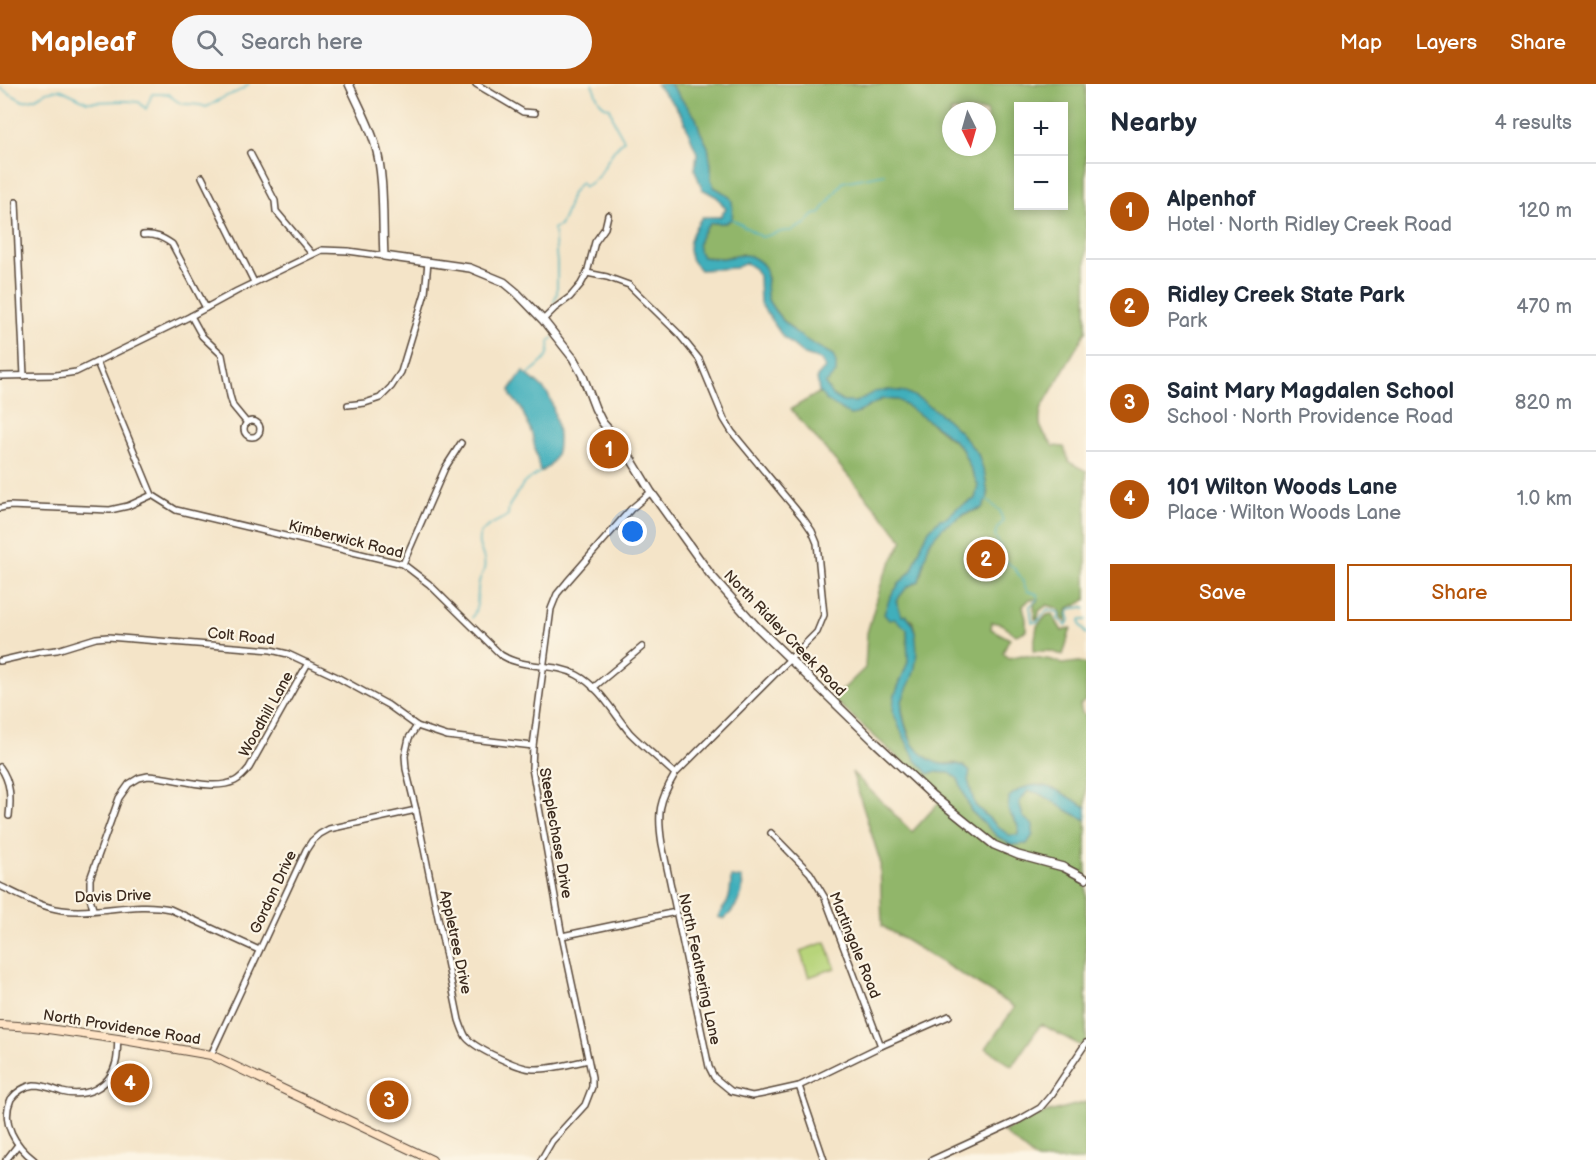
<!DOCTYPE html>
<meta charset="utf-8">
<style>
:root{--surface:#fff;--page:#f6f6f7;--text:#1f2937;--muted:#747a83;--line:#e0e1e3;--accent:#b45309}
body{margin:0;font-family:"Balsamiq Sans",sans-serif;background:var(--page);color:var(--text)}
.controls{position:absolute;right:18px;top:18px;display:grid;overflow:hidden;border-radius:0px;box-shadow:0 3px 9px #0003}
.controls button{width:54px;height:54px;display:grid;place-items:center;padding:0;border:0;border-bottom:2px solid var(--line);background:var(--surface);color:var(--text);font:30px sans-serif}
.compass{position:absolute;left:942px;top:18px;width:54px;height:54px;border-radius:50%;background:var(--surface);box-shadow:0 3px 9px #0003;rotate:175deg}
.you{position:absolute;left:633px;top:448px;width:21px;height:21px;margin:-15px;border:4px solid #fff;border-radius:50%;background:#1a73e8;box-shadow:0 0 0 9px #1a73e833}
.badge{display:grid;place-items:center;width:39px;height:39px;border-radius:50%;background:var(--accent);color:#fff;font-size:20px;font-weight:700}
.pin{position:absolute;translate:-50% -50%;border:3px solid #fff;box-shadow:0 2px 6px #0006}
.list{margin:0;padding:0;list-style:none}
h2{display:flex;justify-content:space-between;align-items:center;height:78px;margin:0;padding:0 24px;font-size:26px}
h2 small{font-size:20px;font-weight:400;color:var(--muted)}
.list li{display:grid;grid-template-columns:39px 1fr auto;gap:18px;align-items:center;box-sizing:border-box;height:96px;padding:0 24px;border-top:2px solid var(--line)}
.list b{display:block;font-size:22px;white-space:nowrap}
.list p{margin:0;font-size:20px;white-space:nowrap;color:var(--muted)}
.list em{font-size:20px;font-style:normal;color:var(--muted)}
.actions{display:flex;gap:12px;padding:18px 24px}
.actions a{flex:1;padding:14px 0;border:2px solid var(--accent);border-radius:0px;text-align:center;font-size:21px;color:var(--accent)}
.actions .main{background:var(--accent);color:#fff}
.icon{flex:none;width:33px;height:33px;fill:none;stroke:currentColor;stroke-width:2;stroke-linecap:round;stroke-linejoin:round}
.map{position:relative;flex:none;width:1086px;height:1076px;overflow:hidden}
header{display:flex;align-items:center;gap:36px;box-sizing:border-box;height:84px;padding:0 30px;background:var(--accent);color:#fff}
header strong{font-size:28px}
nav{display:flex;gap:33px;margin-inline-start:auto;font-size:21px}
.search{width:420px;height:54px;background:var(--page);display:flex;align-items:center;gap:15px;box-sizing:border-box;padding:0 21px;border-radius:33px;color:var(--muted);font-size:22px}
main{display:flex}
aside{flex:1;background:var(--surface)}
.map>svg:first-child{display:block}
.green{fill:#b7d47a;stroke:#797f4c;stroke-width:1.5}
.forest{fill:#91b66a;stroke:#667044;stroke-width:1.5;fill-rule:evenodd}
.water{fill:#40afbb;stroke:#3e6c6c;stroke-width:1.5}
.lines{fill:none;stroke-linecap:round;stroke-linejoin:round}
.stream{stroke:#40afbb;stroke-width:1.5}
.minor-casing{stroke:#574638;stroke-width:8}
.tertiary-casing{stroke:#574638;stroke-width:10}
.secondary-casing{stroke:#574638;stroke-width:10}
.minor{stroke:#fff;stroke-width:5}
.tertiary{stroke:#fff;stroke-width:7}
.secondary{stroke:#ffe4c6;stroke-width:8}
.labels{text-anchor:middle;stroke-width:4.5;stroke-linejoin:round;paint-order:stroke}
.street-label{font-size:15px;fill:#3b2a1e;stroke:#fcf5e5}
</style>
<header>
<strong>Mapleaf</strong>
<div class="search"><svg class="icon" aria-label="search" viewBox="0 0 24 24"><circle cx="10" cy="10" r="6"/><path d="M15 15l6 6"/></svg>Search here</div>
<nav><a>Map</a><a>Layers</a><a>Share</a></nav>
</header>
<main>
<div class="map">
<svg width="1086" height="1076" viewBox="0 0 1086 1076">
<rect width="100%" height="100%" fill="#fcf5e5"/>
<filter id="ink" filterUnits="userSpaceOnUse"><feTurbulence type="fractalNoise" baseFrequency=".0167" numOctaves="2"/><feDisplacementMap in="SourceGraphic" scale="12" xChannelSelector="R" yChannelSelector="G"/><feConvolveMatrix kernelMatrix="1 2 1 2 8 2 1 2 1" color-interpolation-filters="sRGB"/></filter>
<filter id="wash" filterUnits="userSpaceOnUse"><feTurbulence type="fractalNoise" baseFrequency=".008" numOctaves="4" result="noise"/><feDisplacementMap in="SourceGraphic" scale="24" xChannelSelector="R" yChannelSelector="G"/><feGaussianBlur stdDeviation="1.35" result="paint"/><feColorMatrix in="noise" values="0 0 0 0 0 0 0 0 0 0 0 0 0 0 0 0 0 1.4 0 .05"/><feComposite in="paint" operator="in"/></filter>
<g filter="url(#wash)">
<rect width="100%" height="100%" fill="#f4e4c8"/>
<path class="green" d="M 826,858 L 835,884 L 809,893 L 800,867 Z"/>
<g class="forest">
<path d="M 670,0 L 1086,0 L 1086,247 L 1042,323 C 1037,344 1041,345 1053,362 L 1064,363 L 1069,378 L 1086,387 L 1086,516 C 1079,521 1073,520 1067,526 L 1067,538 L 1062,535 C 1063,525 1055,523 1047,521 L 1039,527 L 1038,535 L 1035,535 L 1034,521 L 1039,515 L 1030,515 L 1023,522 L 1026,535 L 1026,547 L 1016,551 L 1001,540 L 992,538 L 991,545 L 1010,555 L 1007,559 L 1003,569 L 1009,574 L 1022,571 L 1052,576 L 1062,580 L 1079,578 L 1086,580 L 1086,616 L 1080,621 L 1082,629 L 1086,631 L 1086,723 C 1059,708 1038,688 1009,713 L 1015,737 L 1019,743 L 1018,751 L 1009,752 L 997,742 L 975,721 L 968,696 L 970,688 L 964,682 L 955,679 L 943,680 L 934,678 L 922,670 L 913,661 L 905,640 L 901,620 L 916,561 L 915,547 L 912,536 L 902,532 L 896,517 L 907,503 L 919,497 C 923,485 924,472 929,460 C 936,441 964,430 982,424 L 988,412 L 985,391 L 978,370 L 960,348 L 944,333 L 921,316 L 874,308 L 856,318 L 843,318 L 831,311 L 825,300 L 833,271 L 801,254 L 780,233 L 768,217 L 765,203 L 768,193 L 742,170 L 723,174 L 702,173 C 693,160 701,148 711,139 L 725,139 L 732,135 C 734,115 732,113 714,103 L 711,95 L 711,81 L 708,63 L 700,47 L 696,34 ZM 1018,22 L 1064,22 L 1064,122 L 1018,122 ZM 951,27 L 987,27 L 987,63 L 951,63 Z"/>
<path d="M 820,308 L 856,330 L 882,315 L 899,316 L 913,325 L 961,363 L 978,401 L 975,415 L 957,424 L 922,460 L 912,486 L 900,499 L 890,513 L 895,535 L 907,545 L 908,578 L 894,613 L 900,645 L 933,688 L 950,689 L 958,695 L 971,727 L 998,753 L 1027,760 L 1023,733 L 1019,717 L 1028,707 C 1043,708 1055,720 1068,727 C 1074,730 1080,733 1086,736 L 1086,961 L 1079,961 L 1041,940 L 1012,982 L 986,964 L 1015,923 L 882,842 L 880,777 L 852,688 L 912,748 L 943,714 L 833,615 L 865,584 L 867,549 L 883,494 L 903,456 L 791,325 Z"/>
<path d="M 1052,530 L 1062,547 L 1071,544 L 1063,571 L 1049,567 L 1033,567 L 1037,542 L 1047,531 Z"/>
<path d="M 1086,1018 L 1086,1076 L 1037,1076 L 1003,1048 L 1038,1031 Z"/>
</g>
<g class="water">
<path d="M 656,0 L 670,0 L 696,34 L 700,47 L 708,63 L 711,81 L 711,95 L 714,103 C 733,114 734,113 732,135 L 725,139 L 711,139 C 701,148 694,160 702,173 C 709,174 717,175 724,174 C 736,172 745,168 756,175 C 775,187 762,198 768,215 C 769,219 773,223 775,227 C 794,251 807,257 833,271 L 836,279 L 836,289 L 825,300 L 832,311 L 843,318 L 856,318 L 874,308 L 889,306 L 906,308 L 921,316 L 944,333 L 960,348 L 978,370 L 985,391 L 988,412 L 982,424 L 964,430 L 943,443 L 929,459 L 919,497 L 907,503 L 896,517 L 902,532 L 906,531 C 918,542 918,569 915,584 C 913,596 905,606 902,618 C 900,628 908,654 914,662 C 920,670 931,678 941,680 C 954,682 959,676 970,688 L 968,696 L 975,721 L 997,742 L 1009,751 L 1018,751 L 1019,743 L 1008,726 L 1009,713 C 1038,688 1059,708 1086,723 L 1086,736 C 1080,733 1074,730 1068,727 C 1055,720 1043,708 1028,707 L 1019,718 L 1023,733 L 1033,741 L 1033,751 L 1027,760 L 1011,761 L 998,753 L 971,727 L 958,695 L 950,689 L 933,688 L 929,690 L 915,675 L 900,645 L 893,628 L 894,613 L 908,578 L 907,545 L 895,535 L 889,536 L 884,530 L 890,513 L 900,499 L 912,486 L 922,460 L 929,446 L 940,435 L 946,434 L 957,424 L 975,415 L 978,401 L 961,363 L 943,347 L 898,316 L 882,315 L 856,330 L 850,331 L 826,316 L 819,308 L 817,293 L 825,284 L 821,276 L 805,271 L 783,253 L 760,219 L 759,192 L 755,185 L 746,179 L 735,184 L 700,186 C 697,182 692,178 691,174 C 685,160 694,144 702,133 L 720,133 L 726,125 L 717,113 L 702,105 L 695,86 L 697,69 L 682,32 L 673,19 Z"/>
<path d="M 523,287 C 531,295 545,303 550,314 C 552,318 553,323 554,328 C 559,348 564,377 540,388 L 532,350 L 521,324 L 511,312 L 510,306 Z"/>
<path d="M 731,793 L 741,794 C 747,808 735,826 724,835 L 718,833 C 720,827 724,824 727,819 C 731,811 731,802 731,793 Z"/>
</g>
<g class="lines">
<g class="stream">
<path d="M 0,4 L 23,17 L 34,15 L 46,8 L 60,5 L 87,18 L 127,17 L 139,18 L 146,25 L 152,10 L 169,10 C 184,27 190,16 206,23 C 212,21 214,19 219,16 C 230,9 239,10 249,0"/>
<path d="M 732,135 L 762,153 L 784,147 L 791,147 L 805,140 L 814,131 L 820,129 L 843,98 L 884,90"/>
<path d="M 554,218 L 557,209 L 557,180 L 554,144 L 560,142 L 565,131 L 572,109 L 581,98 L 584,103 C 604,92 601,84 613,68 C 616,63 620,60 624,56 L 615,40 L 610,24 C 597,21 597,10 592,0"/>
<path d="M 528,291 C 539,279 552,276 549,257 L 553,254"/>
<path d="M 986,415 L 1000,427 L 1003,438 L 997,444 L 995,452 L 1000,462 L 1003,475 L 1014,484 L 1020,492 L 1027,507 L 1037,510 L 1038,515 L 1030,522 L 1032,538 L 1037,538 C 1042,535 1043,529 1048,525 L 1060,529 L 1058,535 L 1066,541 L 1070,536 L 1068,530 L 1070,525 L 1083,523 L 1086,524"/>
<path d="M 472,534 C 480,520 476,512 479,498 C 480,493 483,489 484,485 C 488,472 473,461 481,449 C 488,439 499,438 508,431 L 509,422 L 524,399 L 540,388"/>
<path d="M 1086,536 L 1080,536 L 1080,540 L 1086,550"/>
</g>
</g>
</g>
<g filter="url(#ink)">
<g class="lines">
<defs>
<g id="minor">
<path d="M 476,0 L 523,28 L 535,29"/>
<path d="M 250,69 L 275,117 L 276,127 L 312,170"/>
<path d="M 202,93 L 254,198"/>
<path d="M 16,118 L 24,292"/>
<path d="M 143,151 C 155,150 162,153 172,160 L 206,224"/>
<path d="M 587,189 L 607,193 L 629,201 L 678,249 L 699,275 L 724,335 L 732,348 L 803,434 L 812,447 L 817,459 L 824,531 L 817,548 L 675,690 C 659,717 657,729 662,760 L 709,983 L 714,993 L 731,1007 L 752,1012 L 763,1010 L 799,1002 L 881,962 L 949,932"/>
<path d="M 191,232 L 202,252 L 222,271 L 230,312 L 233,322 L 247,339"/>
<path d="M 543,236 L 555,224 L 570,213 L 581,200 L 587,189 L 595,158 L 605,144 L 608,131"/>
<path d="M 97,278 L 152,411 L 176,426 L 403,480 L 429,500 L 501,571 C 525,586 553,578 577,591 C 600,603 614,630 630,649 C 644,663 660,676 675,690"/>
<path d="M 0,292 L 56,291 L 76,288 L 191,232 L 237,207 L 322,166 L 348,167 L 384,172"/>
<path d="M 348,321 L 365,319 L 380,314 L 391,303 L 401,288 L 425,209 L 428,178"/>
<circle cx="252" cy="345" r="8"/>
<path d="M 0,424 L 9,422 L 110,426 L 128,422 L 152,411"/>
<path d="M 403,480 L 445,384 L 461,359"/>
<path d="M 0,577 L 39,568 L 57,566 L 96,554 L 108,553 L 271,566 L 288,570 L 335,592 L 388,621 L 417,642 L 447,652 L 533,662"/>
<path d="M 593,604 L 642,563"/>
<path d="M 417,642 L 409,654 L 405,672 L 406,685 L 416,726 L 459,936 C 461,942 463,948 466,953 C 474,964 519,985 533,985 C 550,986 570,980 588,976"/>
<path d="M 0,683 C 11,698 11,714 9,732"/>
<path d="M 771,749 L 810,789 L 825,814 L 881,962"/>
<path d="M 0,802 C 19,811 40,823 62,826 C 98,831 134,817 170,825 L 259,866"/>
<path d="M 93,825 L 90,814 L 90,795 L 119,714 L 129,700 L 139,694 L 148,692 C 174,693 212,708 235,697 C 241,694 245,689 249,684 L 308,579"/>
<path d="M 562,852 L 676,828"/>
<path d="M 211,971 L 306,766 L 312,757 L 320,750 L 329,745 L 416,726"/>
<path d="M 799,1002 L 824,1076"/>
<path d="M 6,1076 L 17,1062"/>
<path d="M 34,1076 C 16,1062 0,1039 11,1015 C 16,1008 25,1002 34,1001 C 44,1001 53,1005 62,1008 C 85,1014 110,1004 116,978 C 118,971 117,962 118,955"/>
<path d="M 541,1076 L 552,1057 L 585,1021 L 592,1003 L 592,993 L 562,852 L 532,684 L 533,662 L 551,525 L 557,510 L 567,498 L 631,425 L 651,408"/>
<path d="M 932,1076 L 1019,1036 L 1040,1024 L 1052,1010 L 1086,959"/>
</g>
<path id="tertiary" d="M 349,0 C 358,20 369,40 375,60 C 385,92 382,139 384,172 L 470,184 L 504,198 L 516,208 L 543,236 L 573,274 L 582,290 L 595,324 L 602,338 L 617,355 L 628,370 L 651,408 L 710,490 L 758,544 L 877,660 L 933,712 L 994,761 L 1018,771 L 1063,783 L 1086,795"/>
<path id="secondary" d="M 0,941 L 34,943 L 118,955 L 211,971 L 432,1076"/>
</defs>
<use href="#minor" class="minor-casing"/>
<use href="#tertiary" class="tertiary-casing"/>
<use href="#secondary" class="secondary-casing"/>
<use href="#minor" class="minor"/>
<use href="#tertiary" class="tertiary"/>
<use href="#secondary" class="secondary"/>
</g>
</g>
<g class="labels">
<g class="street-label">
<text transform="translate(346 455) rotate(14)" y="5">Kimberwick Road</text>
<text transform="translate(785 549) rotate(46)" y="5">North Ridley Creek Road</text>
<text transform="translate(241 552) rotate(6)" y="5">Colt Road</text>
<text transform="translate(266 630) rotate(-61)" y="5">Woodhill Lane</text>
<text transform="translate(556 749) rotate(80)" y="5">Steeplechase Drive</text>
<text transform="translate(273 808) rotate(-65)" y="5">Gordon Drive</text>
<text transform="translate(113 812) rotate(-2)" y="5">Davis Drive</text>
<text transform="translate(456 858) rotate(78)" y="5">Appletree Drive</text>
<text transform="translate(855 861) rotate(68)" y="5">Martingale Road</text>
<text transform="translate(700 885) rotate(78)" y="5">North Feathering Lane</text>
<text transform="translate(122 943) rotate(9)" y="5">North Providence Road</text>
</g>
</g>
</svg>
<div class="controls">
<button>+</button>
<button>−</button>
</div>
<svg class="compass" viewBox="-18 -18 36 36"><path d="M0-13l5 13h-10z" fill="#e53935"/><path d="M0 13l5-13h-10z" fill="#747a83"/></svg>
<div class="you"></div>
<div class="pin badge" style="left:609px;top:365px">1</div>
<div class="pin badge" style="left:986px;top:475px">2</div>
<div class="pin badge" style="left:389px;top:1016px">3</div>
<div class="pin badge" style="left:130px;top:999px">4</div>
</div>
<aside>
<h2>Nearby<small>4 results</small></h2>
<ul class="list">
<li><span class="badge">1</span><div><b>Alpenhof</b><p>Hotel · North Ridley Creek Road</p></div><em>120 m</em></li>
<li><span class="badge">2</span><div><b>Ridley Creek State Park</b><p>Park</p></div><em>470 m</em></li>
<li><span class="badge">3</span><div><b>Saint Mary Magdalen School</b><p>School · North Providence Road</p></div><em>820 m</em></li>
<li><span class="badge">4</span><div><b>101 Wilton Woods Lane</b><p>Place · Wilton Woods Lane</p></div><em>1.0 km</em></li>
</ul>
<div class="actions"><a class="main">Save</a><a>Share</a></div>
</aside>
</main>
